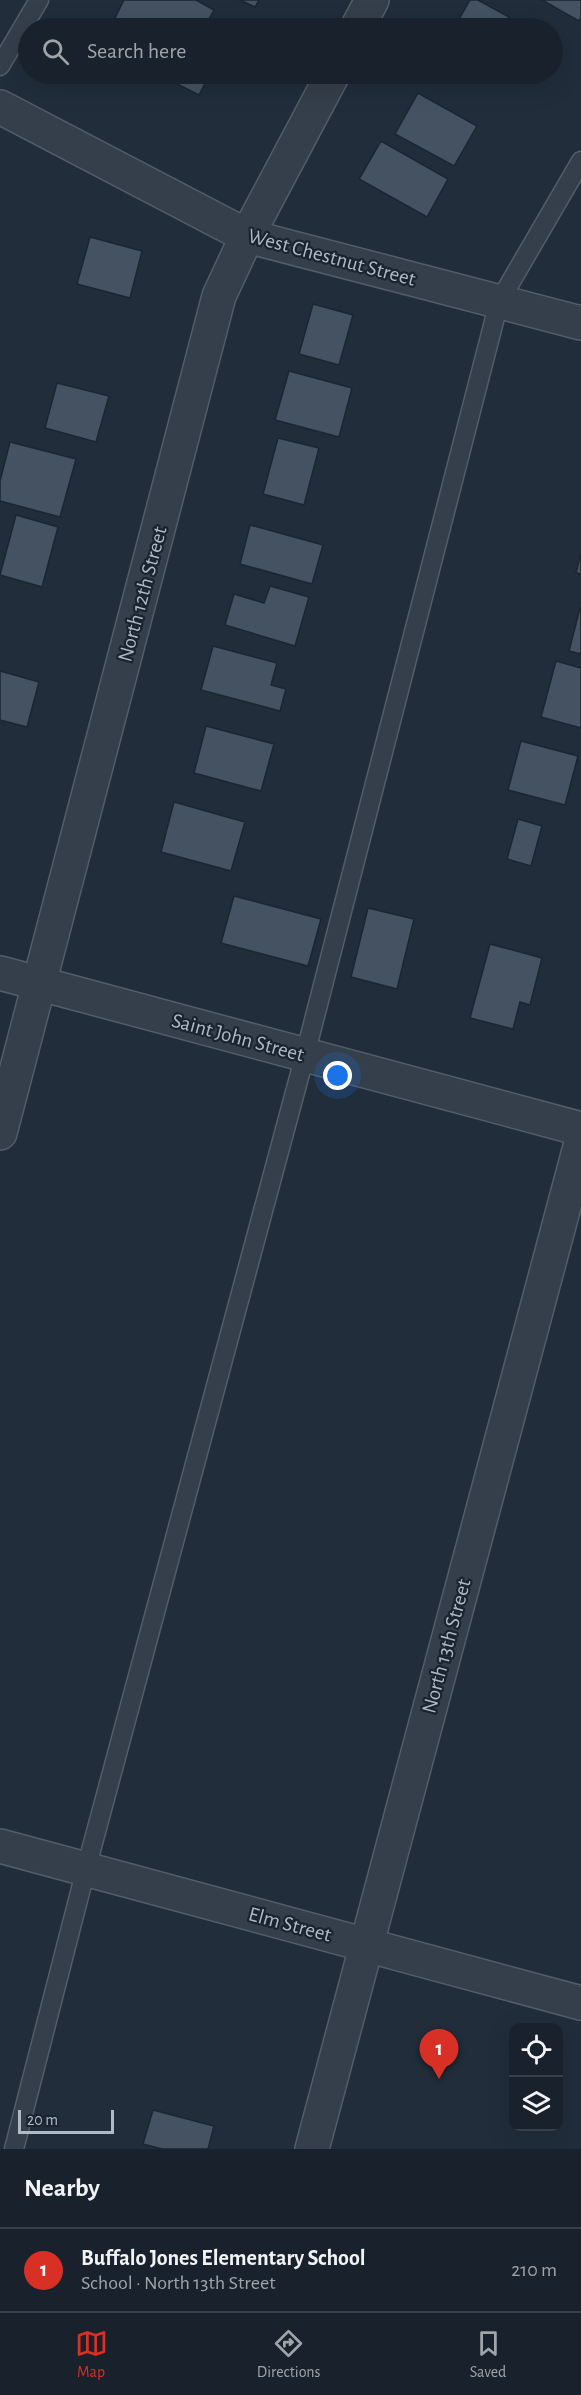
<!DOCTYPE html>
<meta charset="utf-8">
<style>
:root{--surface:#19222c;--page:#262f38;--text:#f1f3f6;--muted:#9fa4a9;--line:#373f48;--accent:#d93025}
body{margin:0;font-family:"Alegreya Sans",sans-serif;background:var(--page);color:var(--text)}
.controls{position:absolute;right:18px;bottom:18px;display:grid;overflow:hidden;border-radius:12px;box-shadow:0 6px 24px #0002}
.controls button{width:54px;height:54px;display:grid;place-items:center;padding:0;border:0;border-bottom:2px solid var(--line);background:var(--surface);color:var(--text);font:30px sans-serif}
.scale{position:absolute;left:18px;bottom:15px;width:96px;box-sizing:border-box;padding-left:6px;border:3px solid #b0bac7;border-top:0;font-size:16px;line-height:21px;white-space:nowrap;color:#b0bac7;-webkit-text-stroke:4px #1a2430;paint-order:stroke}
.you{position:absolute;left:338px;top:1076px;width:21px;height:21px;margin:-15px;border:4px solid #fff;border-radius:50%;background:#1a73e8;box-shadow:0 0 0 9px #1a73e833}
.badge{display:grid;place-items:center;width:39px;height:39px;border-radius:50%;background:var(--accent);color:#fff;font-size:20px;font-weight:700}
.pin{position:absolute;translate:-50% -50px;filter:drop-shadow(0 2px 3px #0008)}
.pin::after{content:'';position:absolute;top:32px;width:21px;height:18px;background:inherit;clip-path:polygon(0 0,100% 0,50% 100%)}
.list{margin:0;padding:0;list-style:none}
h2{display:flex;justify-content:space-between;align-items:center;height:78px;margin:0;padding:0 24px;font-size:26px}
h2 small{font-size:20px;font-weight:400;color:var(--muted)}
.list li{display:grid;grid-template-columns:39px 1fr auto;gap:18px;align-items:center;box-sizing:border-box;height:84px;padding:0 24px;border-top:2px solid var(--line)}
.list b{display:block;font-size:22px;white-space:nowrap}
.list p{margin:0;font-size:20px;white-space:nowrap;color:var(--muted)}
.list em{font-size:20px;font-style:normal;color:var(--muted)}
.icon{flex:none;width:33px;height:33px;fill:none;stroke:currentColor;stroke-width:2;stroke-linecap:round;stroke-linejoin:round}
.map{position:relative;flex:none;width:581px;height:2149px;overflow:hidden}
.search{position:absolute;background:var(--surface);box-shadow:0 6px 24px #0002;left:18px;right:18px;top:18px;height:66px;display:flex;align-items:center;gap:15px;box-sizing:border-box;padding:0 21px;border-radius:33px;color:var(--muted);font-size:22px}
.sheet{height:162px;background:var(--surface)}
nav{display:flex;justify-content:space-around;align-items:center;box-sizing:border-box;height:84px;border-top:2px solid var(--line);background:var(--surface);font-size:16px;color:var(--muted)}
nav a{display:grid;justify-items:center;gap:3px}
nav .on{color:var(--accent)}
.map>svg:first-child{display:block}
.building{fill:#445262;stroke:#1c2632;stroke-width:1.5}
.lines{fill:none;stroke-linecap:round;stroke-linejoin:round}
.lane-casing{stroke:#535d69;stroke-width:21}
.street-casing{stroke:#535d69;stroke-width:36}
.lane{stroke:#353f4b;stroke-width:18}
.street{stroke:#353f4b;stroke-width:33}
.labels{text-anchor:middle;stroke-width:4.5;stroke-linejoin:round;paint-order:stroke}
.street-label{font-size:21px;fill:#b0bac7;stroke:#1a2430}
</style>
<div class="map">
<svg width="581" height="2149" viewBox="0 0 581 2149">
<rect width="100%" height="100%" fill="#212d3b"/>
<g class="building">
<path d="M 124,0 L 196,0 L 214,10 L 204,28 L 110,28 Z"/>
<path d="M 240,0 L 259,0 L 255,7 Z"/>
<path d="M 470,0 L 478,0 L 509,17 L 502,28 L 454,28 Z"/>
<path d="M 542,0 L 581,0 L 581,18 L 579,21 Z"/>
<path d="M 157,74 L 210,74 L 199,95 Z"/>
<path d="M 455,74 L 477,74 L 472,83 Z"/>
<path d="M 418,93 L 477,126 L 454,166 L 395,134 Z"/>
<path d="M 381,141 L 448,179 L 427,217 L 359,179 Z"/>
<path d="M 90,237 L 142,251 L 130,298 L 77,284 Z"/>
<path d="M 313,304 L 353,315 L 339,365 L 299,354 Z"/>
<path d="M 289,371 L 352,388 L 339,437 L 275,420 Z"/>
<path d="M 57,383 L 109,396 L 96,442 L 45,428 Z"/>
<path d="M 278,438 L 319,448 L 304,505 L 263,494 Z"/>
<path d="M 10,442 L 76,459 L 60,517 L 0,501 L 0,481 Z"/>
<path d="M 16,515 L 58,527 L 42,587 L 0,575 Z"/>
<path d="M 250,525 L 323,545 L 312,584 L 240,564 Z"/>
<path d="M 581,553 L 581,574 L 576,573 Z"/>
<path d="M 270,586 L 309,597 L 295,646 L 225,625 L 234,594 L 264,603 Z"/>
<path d="M 580,608 L 581,608 L 581,654 L 569,651 Z"/>
<path d="M 213,646 L 277,663 L 271,685 L 286,689 L 280,711 L 201,690 Z"/>
<path d="M 556,661 L 581,668 L 581,728 L 541,717 Z"/>
<path d="M 0,671 L 39,682 L 27,727 L 0,720 Z"/>
<path d="M 206,726 L 274,744 L 261,791 L 194,773 Z"/>
<path d="M 521,741 L 578,756 L 565,805 L 508,790 Z"/>
<path d="M 174,802 L 245,822 L 231,871 L 161,852 Z"/>
<path d="M 518,819 L 542,826 L 531,866 L 507,859 Z"/>
<path d="M 234,896 L 321,919 L 308,966 L 221,943 Z"/>
<path d="M 368,908 L 414,919 L 397,989 L 351,977 Z"/>
<path d="M 490,944 L 542,958 L 530,1005 L 520,1002 L 513,1029 L 470,1018 Z"/>
<path d="M 153,2110 L 214,2126 L 208,2149 L 162,2149 L 143,2144 Z"/>
</g>
<g class="lines">
<defs>
<g id="lane">
<path d="M 0,66 L 39,0"/>
<path d="M 14,2149 L 86,1869 L 305,1055 L 499,302 L 581,161"/>
</g>
<g id="street">
<path d="M 357,28 L 372,0"/>
<path d="M 0,107 L 247,236 L 581,323"/>
<path d="M 0,973 L 581,1129"/>
<path d="M 0,1133 L 219,296 L 247,236 L 333,74"/>
<path d="M 0,1846 L 581,2003"/>
<path d="M 312,2149 L 581,1143"/>
</g>
</defs>
<use href="#lane" class="lane-casing"/>
<use href="#street" class="street-casing"/>
<use href="#lane" class="lane"/>
<use href="#street" class="street"/>
</g>
<g class="labels">
<g class="street-label">
<text transform="translate(332 257) rotate(15)" y="7">West Chestnut Street</text>
<text transform="translate(142 594) rotate(-75)" y="7">North 12th Street</text>
<text transform="translate(238 1037) rotate(15)" y="7">Saint John Street</text>
<text transform="translate(446 1646) rotate(-75)" y="7">North 13th Street</text>
<text transform="translate(290 1924) rotate(15)" y="7">Elm Street</text>
</g>
</g>
</svg>
<div class="controls">
<button><svg class="icon" aria-label="locate" viewBox="0 0 24 24"><circle cx="12" cy="12" r="6"/><path d="M12 2v4M12 18v4M2 12h4M18 12h4"/></svg></button>
<button><svg class="icon" aria-label="layers" viewBox="0 0 24 24"><path d="M12 4l9 5-9 5-9-5zM3 14l9 5 9-5"/></svg></button>
</div>
<div class="scale">20 m</div>
<div class="you"></div>
<div class="pin badge" style="left:439px;top:2079px">1</div>
<div class="search"><svg class="icon" aria-label="search" viewBox="0 0 24 24"><circle cx="10" cy="10" r="6"/><path d="M15 15l6 6"/></svg>Search here</div>
</div>
<section class="sheet">
<h2>Nearby<small></small></h2>
<ul class="list">
<li><span class="badge">1</span><div><b>Buffalo Jones Elementary School</b><p>School · North 13th Street</p></div><em>210 m</em></li>
</ul>
</section>
<nav>
<a class="on"><svg class="icon" aria-label="map" viewBox="0 0 24 24"><path d="M3 6l6-2 6 2 6-2v14l-6 2-6-2-6 2zM9 4v14M15 6v14"/></svg>Map</a>
<a><svg class="icon" aria-label="directions" viewBox="0 0 24 24"><path d="M12 3l9 9-9 9-9-9zM9 14v-3h6M13 9l2 2-2 2"/></svg>Directions</a>
<a><svg class="icon" aria-label="saved" viewBox="0 0 24 24"><path d="M7 4h10v16l-5-4-5 4z"/></svg>Saved</a>
</nav>
